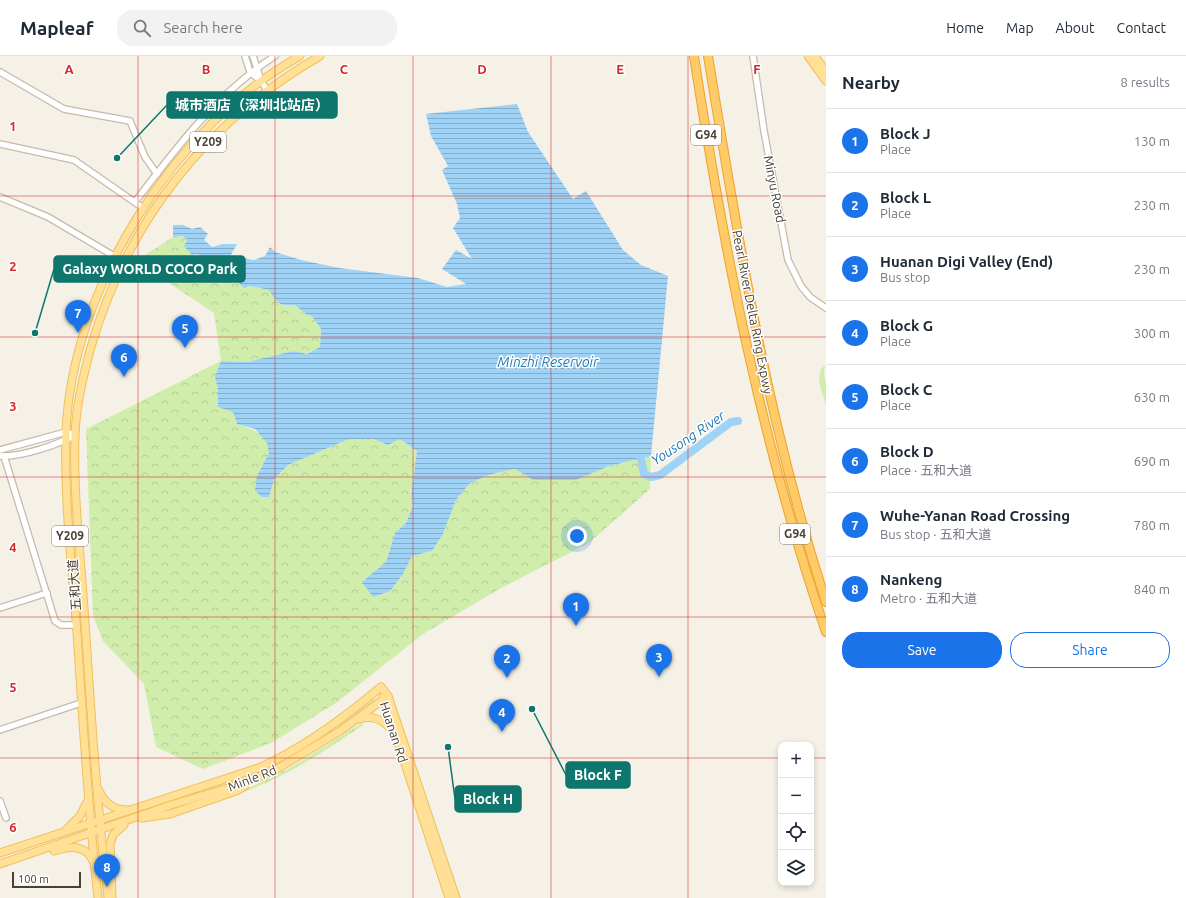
<!DOCTYPE html>
<meta charset="utf-8">
<style>
:root{--surface:#fff;--page:#f2f2f3;--text:#1f2937;--muted:#747a83;--line:#e0e1e3;--accent:#1a73e8}
body{margin:0;font-family:Ubuntu,"Noto Sans SC",sans-serif;background:var(--page);color:var(--text)}
.controls{position:absolute;right:12px;bottom:12px;display:grid;overflow:hidden;border-radius:8px;box-shadow:0 2px 6px #0003}
.controls button{width:36px;height:36px;display:grid;place-items:center;padding:0;border:0;border-bottom:1px solid var(--line);background:var(--surface);color:var(--text);font:20px sans-serif}
.scale{position:absolute;left:12px;bottom:10px;width:69px;box-sizing:border-box;padding-left:4px;border:2px solid #494135;border-top:0;font-size:11px;line-height:14px;white-space:nowrap;color:#494135;-webkit-text-stroke:3px #fff;paint-order:stroke}
.you{position:absolute;left:577px;top:480px;width:14px;height:14px;margin:-10px;border:3px solid #fff;border-radius:50%;background:#1a73e8;box-shadow:0 0 0 6px #1a73e833}
.badge{display:grid;place-items:center;width:26px;height:26px;border-radius:50%;background:var(--accent);color:#fff;font-size:13px;font-weight:700}
.pin{position:absolute;translate:-50% -33px;filter:drop-shadow(0 1px 2px #0008)}
.pin::after{content:'';position:absolute;top:21px;width:14px;height:12px;background:inherit;clip-path:polygon(0 0,100% 0,50% 100%)}
.list{margin:0;padding:0;list-style:none}
h2{display:flex;justify-content:space-between;align-items:center;height:52px;margin:0;padding:0 16px;font-size:17px}
h2 small{font-size:13px;font-weight:400;color:var(--muted)}
.list li{display:grid;grid-template-columns:26px 1fr auto;gap:12px;align-items:center;box-sizing:border-box;height:64px;padding:0 16px;border-top:1px solid var(--line)}
.list b{display:block;font-size:15px;white-space:nowrap}
.list p{margin:0;font-size:13px;white-space:nowrap;color:var(--muted)}
.list em{font-size:13px;font-style:normal;color:var(--muted)}
.actions{display:flex;gap:8px;padding:12px 16px}
.actions a{flex:1;padding:9px 0;border:1px solid var(--accent);border-radius:16px;text-align:center;font-size:14px;color:var(--accent)}
.actions .main{background:var(--accent);color:#fff}
.icon{flex:none;width:22px;height:22px;fill:none;stroke:currentColor;stroke-width:2;stroke-linecap:round;stroke-linejoin:round}
.map{position:relative;flex:none;width:826px;height:842px;overflow:hidden}
header{display:flex;align-items:center;gap:24px;box-sizing:border-box;height:56px;padding:0 20px;background:var(--surface);border-bottom:1px solid var(--line)}
header strong{font-size:19px}
nav{display:flex;gap:22px;margin-inline-start:auto;font-size:14px}
.search{width:280px;height:36px;background:var(--page);display:flex;align-items:center;gap:10px;box-sizing:border-box;padding:0 14px;border-radius:16px;color:var(--muted);font-size:15px}
main{display:flex}
aside{flex:1;background:var(--surface)}
.map>svg:first-child{display:block}
.grass{fill:url(#grass-tufts)}
.forest{fill:url(#forest-crowns)}
.pitch{fill:#d0edac}
.water{fill:url(#water-rules)}
.lines{fill:none;stroke-linecap:round;stroke-linejoin:round}
.river{stroke:#9ed3f7;stroke-width:8}
.minor-casing{stroke:#c4bbab;stroke-width:8}
.major-casing{stroke:#efc15b;stroke-width:9}
.highway-casing{stroke:#eca32a;stroke-width:10}
.minor{stroke:#fff;stroke-width:5.5}
.major{stroke:#ffe096;stroke-width:7}
.highway{stroke:#ffcb68;stroke-width:8}
.grid{fill:none;stroke:#d62828;stroke-width:1;stroke-opacity:0.55}
.labels{text-anchor:middle;stroke-width:3;stroke-linejoin:round;paint-order:stroke}
.shield{fill:#fff;stroke:#807a72;stroke-width:1}
.shield-label{font-size:12px;font-weight:bold;fill:#494135}
.street-label{font-size:13px;fill:#494135;stroke:#fff}
.water-label{font-size:14px;font-style:italic;fill:#237ab6;stroke:#fff}
.grid-label{font-size:13px;text-anchor:middle;font-weight:bold;fill:#d62828;stroke:#fff;stroke-width:3;stroke-linejoin:round;paint-order:stroke}
.leader{fill:none;stroke:#0f766e;stroke-width:1.5}
.callout-dot{fill:#0f766e;stroke:#fff;stroke-width:1.5}
.callout{fill:#0f766e;stroke:#0f766e;stroke-width:1.5}
.callout-label{font-size:14px;text-anchor:middle;font-weight:bold;fill:#fff}
</style>
<header>
<strong>Mapleaf</strong>
<div class="search"><svg class="icon" aria-label="search" viewBox="0 0 24 24"><circle cx="10" cy="10" r="6"/><path d="M15 15l6 6"/></svg>Search here</div>
<nav><a>Home</a><a>Map</a><a>About</a><a>Contact</a></nav>
</header>
<main>
<div class="map">
<svg width="826" height="842" viewBox="0 0 826 842">
<defs>
<pattern id="grass-tufts" width="24" height="20" patternUnits="userSpaceOnUse"><rect width="24" height="20" fill="#d0edac"/><path d="M3 7l-1-3M5 7V3M7 7l1-3M15 17l-1-3M17 17v-4M19 17l1-3" fill="none" stroke="#b4cc95"/></pattern>
<pattern id="forest-crowns" width="20" height="18" patternUnits="userSpaceOnUse"><rect width="20" height="18" fill="#d0edac"/><path d="M2 6a3 3 0 1 1 6 0M12 15a3 3 0 1 1 6 0" fill="none" stroke="#b4cc95"/></pattern>
<pattern id="water-rules" width="6" height="5" patternUnits="userSpaceOnUse"><rect width="6" height="5" fill="#9ed3f7"/><path d="M0 2.5h6" fill="none" stroke="#83adc9"/></pattern>
</defs>
<rect width="100%" height="100%" fill="#f5f1e7"/>
<g class="grass">
<path d="M 375,642 C 373,647 362,653 357,657 C 320,683 283,709 240,724 L 294,697 Z"/>
<path d="M 362,667 L 363,669 C 323,697 279,725 232,740 L 290,712 Z"/>
</g>
<path class="forest" d="M 183,180 L 206,209 L 250,230 L 269,234 L 285,250 L 295,249 L 306,258 L 312,259 L 321,273 L 320,291 L 306,298 L 293,295 L 247,306 L 222,305 L 215,321 L 218,334 L 218,351 L 233,356 L 237,368 C 250,372 272,380 269,397 C 267,404 261,413 257,420 L 269,441 L 274,423 L 288,409 L 349,383 L 373,383 L 388,389 L 400,383 L 417,395 L 411,440 L 413,450 L 406,467 L 395,477 L 386,506 L 362,526 L 403,518 L 412,500 L 432,495 L 443,478 L 456,444 L 469,428 L 488,419 L 515,413 L 533,424 L 576,424 L 609,410 L 651,400 L 650,433 L 589,487 L 503,531 L 423,578 L 336,647 L 271,687 L 203,713 L 156,691 L 144,628 L 103,585 L 93,560 L 86,373 L 221,305 L 214,257 L 136,205 L 173,181 Z"/>
<path class="pitch" d="M 825,309 L 824,318 L 826,329 L 826,349 C 823,336 813,319 825,309 Z"/>
<path class="water" d="M 517,48 L 528,76 L 573,143 L 586,135 L 623,194 L 641,209 L 668,220 L 651,400 L 609,410 L 576,424 L 533,424 L 515,413 L 488,419 L 469,428 L 456,444 L 443,478 L 432,495 L 412,500 L 403,518 L 390,535 L 373,541 L 362,526 L 386,506 L 395,477 L 406,467 L 413,450 L 411,440 L 417,395 L 400,383 L 388,389 L 373,383 L 349,383 L 288,409 L 274,423 L 269,441 L 261,441 L 255,434 L 257,420 L 269,397 L 267,387 L 255,373 L 237,368 L 233,356 L 218,351 L 218,334 L 215,321 L 221,305 L 247,306 L 293,295 L 307,298 L 320,291 L 321,273 L 312,260 L 306,258 L 295,249 C 280,251 277,247 269,234 L 250,230 L 244,232 L 233,221 L 221,225 L 205,217 L 206,209 L 198,198 L 192,199 L 184,190 L 187,184 L 183,180 L 173,181 L 173,169 L 183,169 L 192,173 L 200,171 L 208,178 L 204,184 L 212,191 L 223,188 L 237,188 L 227,206 L 234,207 L 243,202 L 254,204 L 265,200 L 270,191 L 275,196 L 301,204 L 339,212 L 418,222 L 447,231 L 466,228 L 442,213 L 456,194 L 472,203 L 453,172 L 460,162 L 457,148 L 442,114 L 448,110 L 431,80 L 426,58 Z"/>
<g class="lines">
<path class="river" d="M 641,403 L 644,418 L 651,421 L 660,419 L 731,366 L 738,365"/>
<defs>
<g id="minor">
<path d="M 245,0 L 250,16 L 261,25"/>
<path d="M 253,0 L 261,25 L 267,34"/>
<path d="M 753,0 L 764,75 L 788,204 L 801,230 L 810,241 L 826,252"/>
<path d="M 0,16 L 64,53 L 130,65 L 145,101 L 157,118"/>
<path d="M 0,88 L 74,104 L 143,152"/>
<path d="M 0,141 L 48,161 L 114,200"/>
<path d="M 135,146 C 176,92 217,37 275,0"/>
<path d="M 0,394 L 66,376 L 75,379"/>
<path d="M 0,400 C 22,401 57,389 75,379"/>
<path d="M 4,400 L 55,565 L 61,569 L 76,569"/>
<path d="M 0,552 L 47,537"/>
<path d="M 0,674 L 81,647"/>
<path d="M 0,745 L 6,762"/>
</g>
<g id="major">
<path d="M 808,0 L 826,25"/>
<path d="M 815,0 L 826,16"/>
<path d="M 381,631 L 388,640 L 456,842"/>
<path d="M 383,641 L 449,842"/>
<path d="M 359,663 C 373,659 382,663 392,674"/>
<path d="M 99,734 C 104,747 114,754 128,754"/>
<path d="M 142,762 L 170,758 L 236,735 L 245,730"/>
<path d="M 66,774 L 80,760 L 88,744"/>
<path d="M 54,795 C 70,790 85,788 93,805"/>
<path d="M 0,797 L 261,711 C 305,691 344,662 381,631"/>
<path d="M 0,808 L 174,748 L 238,729 L 272,716 L 340,675 L 388,640"/>
<path d="M 112,841 L 110,788 L 113,779 L 124,769"/>
<path d="M 98,842 C 88,754 83,666 77,577 C 72,511 64,444 66,377 C 71,233 174,70 300,0"/>
<path d="M 108,842 C 97,750 91,658 85,566 C 81,504 73,441 75,379 C 76,349 83,320 91,291 C 128,164 206,66 320,0"/>
</g>
<g id="highway">
<path d="M 694,0 C 724,195 762,390 826,576"/>
<path d="M 708,0 C 738,184 768,368 826,546"/>
</g>
</defs>
<use href="#minor" class="minor-casing"/>
<use href="#major" class="major-casing"/>
<use href="#highway" class="highway-casing"/>
<use href="#minor" class="minor"/>
<use href="#major" class="major"/>
<use href="#highway" class="highway"/>
</g>
<path class="grid" d="M 138,0 L 138,842M 275,0 L 275,842M 413,0 L 413,842M 551,0 L 551,842M 688,0 L 688,842M 0,140 L 826,140M 0,281 L 826,281M 0,421 L 826,421M 0,561 L 826,561M 0,702 L 781,702M 811,702 L 826,702"/>
<g class="labels">
<g class="shield">
<rect x="691" y="69" width="30" height="20" rx="3"/>
<rect x="190" y="76" width="36" height="20" rx="3"/>
<rect x="780" y="468" width="30" height="20" rx="3"/>
<rect x="52" y="470" width="36" height="20" rx="3"/>
</g>
<g class="shield-label">
<text x="706" y="83">G94</text>
<text x="208" y="90">Y209</text>
<text x="795" y="482">G94</text>
<text x="70" y="484">Y209</text>
</g>
<g class="street-label">
<text transform="translate(775 133) rotate(79)" y="5">Minyu Road</text>
<text transform="translate(753 256) rotate(79)" y="5">Pearl River Delta Ring Expwy</text>
<text transform="translate(74 529) rotate(-94)" y="5">五和大道</text>
<text transform="translate(394 676) rotate(72)" y="5">Huanan Rd</text>
<text transform="translate(252 722) rotate(-21)" y="5">Minle Rd</text>
</g>
<g class="water-label">
<text x="548" y="311">Minzhi Reservoir</text>
<text transform="translate(688 382) rotate(-34)" y="5">Yousong River</text>
</g>
</g>
<g class="grid-label">
<text x="69" y="18">A</text>
<text x="206" y="18">B</text>
<text x="344" y="18">C</text>
<text x="482" y="18">D</text>
<text x="620" y="18">E</text>
<text x="757" y="18">F</text>
<text x="13" y="75">1</text>
<text x="13" y="215">2</text>
<text x="13" y="355">3</text>
<text x="13" y="496">4</text>
<text x="13" y="636">5</text>
<text x="13" y="776">6</text>
</g>
<path class="leader" d="M117 102L167 49M35 277L54 213M532 653L566 719M448 691L455 743"/>
<g class="callout-dot">
<circle cx="117" cy="102" r="4"/>
<circle cx="35" cy="277" r="4"/>
<circle cx="532" cy="653" r="4"/>
<circle cx="448" cy="691" r="4"/>
</g>
<g class="callout">
<rect x="167" y="36" width="170" height="26" rx="4"/>
<rect x="54" y="200" width="191" height="26" rx="4"/>
<rect x="566" y="706" width="64" height="26" rx="4"/>
<rect x="455" y="730" width="66" height="26" rx="4"/>
</g>
<g class="callout-label">
<text x="252" y="54">城市酒店（深圳北站店）</text>
<text x="150" y="218">Galaxy WORLD COCO Park</text>
<text x="598" y="724">Block F</text>
<text x="488" y="748">Block H</text>
</g>
</svg>
<div class="controls">
<button>+</button>
<button>−</button>
<button><svg class="icon" aria-label="locate" viewBox="0 0 24 24"><circle cx="12" cy="12" r="6"/><path d="M12 2v4M12 18v4M2 12h4M18 12h4"/></svg></button>
<button><svg class="icon" aria-label="layers" viewBox="0 0 24 24"><path d="M12 4l9 5-9 5-9-5zM3 14l9 5 9-5"/></svg></button>
</div>
<div class="scale">100 m</div>
<div class="you"></div>
<div class="pin badge" style="left:576px;top:570px">1</div>
<div class="pin badge" style="left:507px;top:622px">2</div>
<div class="pin badge" style="left:659px;top:621px">3</div>
<div class="pin badge" style="left:502px;top:676px">4</div>
<div class="pin badge" style="left:185px;top:292px">5</div>
<div class="pin badge" style="left:124px;top:321px">6</div>
<div class="pin badge" style="left:78px;top:277px">7</div>
<div class="pin badge" style="left:107px;top:831px">8</div>
</div>
<aside>
<h2>Nearby<small>8 results</small></h2>
<ul class="list">
<li><span class="badge">1</span><div><b>Block J</b><p>Place</p></div><em>130 m</em></li>
<li><span class="badge">2</span><div><b>Block L</b><p>Place</p></div><em>230 m</em></li>
<li><span class="badge">3</span><div><b>Huanan Digi Valley (End)</b><p>Bus stop</p></div><em>230 m</em></li>
<li><span class="badge">4</span><div><b>Block G</b><p>Place</p></div><em>300 m</em></li>
<li><span class="badge">5</span><div><b>Block C</b><p>Place</p></div><em>630 m</em></li>
<li><span class="badge">6</span><div><b>Block D</b><p>Place · 五和大道</p></div><em>690 m</em></li>
<li><span class="badge">7</span><div><b>Wuhe-Yanan Road Crossing</b><p>Bus stop · 五和大道</p></div><em>780 m</em></li>
<li><span class="badge">8</span><div><b>Nankeng</b><p>Metro · 五和大道</p></div><em>840 m</em></li>
</ul>
<div class="actions"><a class="main">Save</a><a>Share</a></div>
</aside>
</main>
